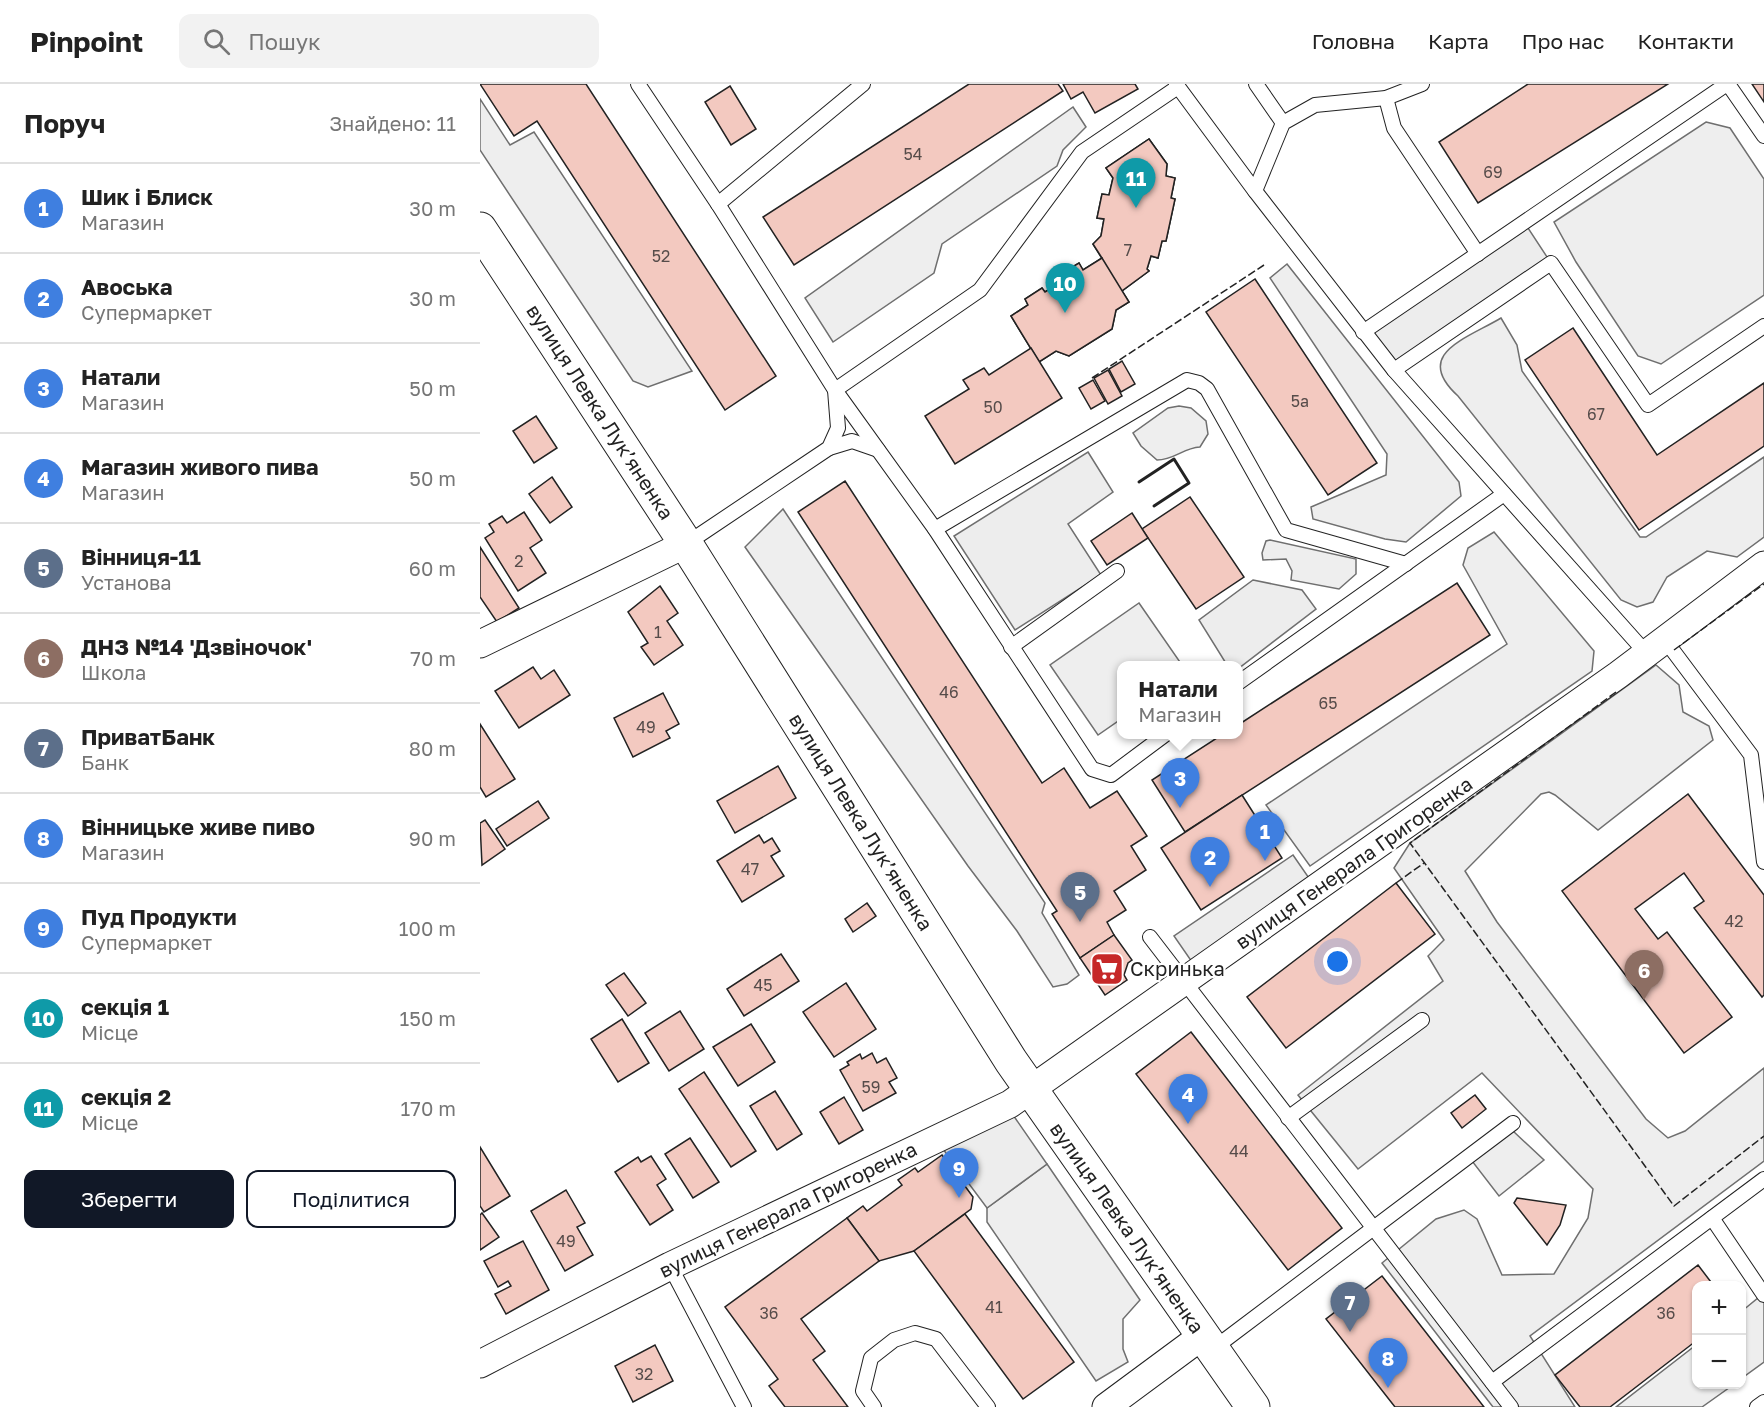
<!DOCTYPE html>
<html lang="uk">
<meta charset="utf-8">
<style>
:root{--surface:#fff;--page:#f2f2f2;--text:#222;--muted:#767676;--line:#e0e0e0;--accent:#111827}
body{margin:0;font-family:"Golos Text",sans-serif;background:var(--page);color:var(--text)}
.controls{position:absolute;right:18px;bottom:18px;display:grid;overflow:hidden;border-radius:12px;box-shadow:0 2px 4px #0004}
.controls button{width:54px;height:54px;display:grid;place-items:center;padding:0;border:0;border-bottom:2px solid var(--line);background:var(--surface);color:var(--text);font:30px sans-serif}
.you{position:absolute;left:858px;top:878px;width:21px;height:21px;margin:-15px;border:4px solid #fff;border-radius:50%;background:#1a73e8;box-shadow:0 0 0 9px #1a73e833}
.badge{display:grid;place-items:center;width:39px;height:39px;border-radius:50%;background:var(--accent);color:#fff;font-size:20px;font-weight:700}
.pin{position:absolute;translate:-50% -50px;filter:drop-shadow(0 2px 3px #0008)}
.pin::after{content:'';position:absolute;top:32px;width:21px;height:18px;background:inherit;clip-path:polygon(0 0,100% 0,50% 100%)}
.popup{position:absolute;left:637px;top:577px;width:126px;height:78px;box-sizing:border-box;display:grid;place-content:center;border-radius:12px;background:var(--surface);filter:drop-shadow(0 2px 4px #0005);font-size:20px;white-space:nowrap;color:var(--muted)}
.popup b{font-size:22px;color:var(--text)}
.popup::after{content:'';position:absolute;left:50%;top:100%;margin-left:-12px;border:12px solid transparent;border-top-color:var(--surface)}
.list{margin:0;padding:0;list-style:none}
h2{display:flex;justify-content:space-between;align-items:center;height:78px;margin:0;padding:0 24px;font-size:26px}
h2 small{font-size:20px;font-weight:400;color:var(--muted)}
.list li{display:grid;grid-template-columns:39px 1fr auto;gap:18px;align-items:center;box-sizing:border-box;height:90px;padding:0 24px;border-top:2px solid var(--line)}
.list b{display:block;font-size:22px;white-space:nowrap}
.list p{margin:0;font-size:20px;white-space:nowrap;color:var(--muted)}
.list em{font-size:20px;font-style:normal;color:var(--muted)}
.actions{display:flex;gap:12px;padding:18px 24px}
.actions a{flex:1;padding:14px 0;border:2px solid var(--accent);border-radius:12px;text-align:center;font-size:21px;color:var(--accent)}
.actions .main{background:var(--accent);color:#fff}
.icon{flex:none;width:33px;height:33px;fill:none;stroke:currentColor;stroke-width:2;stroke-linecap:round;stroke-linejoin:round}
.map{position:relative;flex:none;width:1284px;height:1323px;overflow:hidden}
header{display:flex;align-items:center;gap:36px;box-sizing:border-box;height:84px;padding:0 30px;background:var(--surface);border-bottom:2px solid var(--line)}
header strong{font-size:28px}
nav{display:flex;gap:33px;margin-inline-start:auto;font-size:21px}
.search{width:420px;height:54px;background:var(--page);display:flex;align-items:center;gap:15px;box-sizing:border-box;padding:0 21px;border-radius:12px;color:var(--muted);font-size:22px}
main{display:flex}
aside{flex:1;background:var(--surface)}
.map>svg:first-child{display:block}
.green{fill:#eee;stroke:#6f6f6f;stroke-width:1.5}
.parking{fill:#ededed;stroke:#6f6f6f;stroke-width:1.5}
.building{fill:#f3c9c0;stroke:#222;stroke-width:1.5}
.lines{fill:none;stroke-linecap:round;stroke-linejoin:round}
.lane-casing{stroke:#222;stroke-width:16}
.street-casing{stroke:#222;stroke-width:29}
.primary-casing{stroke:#222;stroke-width:35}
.lane{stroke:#fff;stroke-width:14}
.street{stroke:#fff;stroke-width:27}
.primary{stroke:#fff;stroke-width:33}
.fence{stroke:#222;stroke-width:1.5;stroke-dasharray:8 3;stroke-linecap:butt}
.wall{stroke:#222;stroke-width:3}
.labels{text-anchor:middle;stroke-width:4.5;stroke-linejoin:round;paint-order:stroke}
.number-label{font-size:16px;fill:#564c4a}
.street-label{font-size:20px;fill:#222;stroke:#fff}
.poi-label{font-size:20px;fill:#222;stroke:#fff;text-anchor:start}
</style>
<header>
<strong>Pinpoint</strong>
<div class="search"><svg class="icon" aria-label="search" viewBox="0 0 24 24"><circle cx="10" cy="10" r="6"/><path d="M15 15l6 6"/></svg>Пошук</div>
<nav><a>Головна</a><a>Карта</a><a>Про нас</a><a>Контакти</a></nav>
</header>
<main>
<aside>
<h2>Поруч<small>Знайдено: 11</small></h2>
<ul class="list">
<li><span class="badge" style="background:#3f7fe0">1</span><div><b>Шик і Блиск</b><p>Магазин</p></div><em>30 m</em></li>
<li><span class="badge" style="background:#3f7fe0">2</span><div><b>Авоська</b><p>Супермаркет</p></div><em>30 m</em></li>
<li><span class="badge" style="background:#3f7fe0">3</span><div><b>Натали</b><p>Магазин</p></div><em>50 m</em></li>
<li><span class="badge" style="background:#3f7fe0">4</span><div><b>Магазин живого пива</b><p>Магазин</p></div><em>50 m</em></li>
<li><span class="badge" style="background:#5c6f8a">5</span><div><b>Вінниця-11</b><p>Установа</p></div><em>60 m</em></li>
<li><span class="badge" style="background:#8d6e63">6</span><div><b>ДНЗ №14 'Дзвіночок'</b><p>Школа</p></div><em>70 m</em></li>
<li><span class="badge" style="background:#5c6f8a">7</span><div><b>ПриватБанк</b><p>Банк</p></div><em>80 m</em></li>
<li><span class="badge" style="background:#3f7fe0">8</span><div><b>Вінницьке живе пиво</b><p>Магазин</p></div><em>90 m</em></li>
<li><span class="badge" style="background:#3f7fe0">9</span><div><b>Пуд Продукти</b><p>Супермаркет</p></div><em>100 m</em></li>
<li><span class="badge" style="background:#0f9aa8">10</span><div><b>секція 1</b><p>Місце</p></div><em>150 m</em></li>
<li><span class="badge" style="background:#0f9aa8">11</span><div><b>секція 2</b><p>Місце</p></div><em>170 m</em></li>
</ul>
<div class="actions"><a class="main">Зберегти</a><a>Поділитися</a></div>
</aside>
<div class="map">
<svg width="1284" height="1323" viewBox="0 0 1284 1323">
<rect width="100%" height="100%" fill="#fff"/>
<g class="green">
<path d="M 0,15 L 30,61 L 54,48 L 212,287 L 168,303 L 153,297 L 0,66 Z"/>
<path d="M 593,23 L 606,43 L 583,66 L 577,82 L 462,160 L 454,189 L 353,258 L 325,214 Z"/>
<path d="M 1226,38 L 1250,44 L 1284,95 L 1284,211 L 1181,280 L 1158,272 L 1096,178 L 1074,138 Z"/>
<path d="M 807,180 L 979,398 L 981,412 L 926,458 L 905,455 L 833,435 L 831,423 L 906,391 L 907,370 L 790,194 Z"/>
<path d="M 1021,234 L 1037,261 L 1042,287 L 1160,453 L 1166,453 L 1284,373 L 1284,453 L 1257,473 L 1227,467 L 1187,493 L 1173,518 L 1157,523 L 1141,516 L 978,312 C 932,270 986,255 1021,234 Z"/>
<path d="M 699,322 L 711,324 L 726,337 L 728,350 L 720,363 C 703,364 694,376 677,376 L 661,362 L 653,349 L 688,324 Z"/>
<path d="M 303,425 L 565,819 L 562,829 L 599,891 L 587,900 L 573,903 L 537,847 L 488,782 L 265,463 Z"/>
<path d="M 1014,448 L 1114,567 L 1112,587 L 830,782 L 786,721 L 1027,560 L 983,481 L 988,464 Z"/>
<path d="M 790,456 L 876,475 L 876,490 L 859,505 L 811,496 L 812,487 L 806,475 L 783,476 L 782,469 L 786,457 Z"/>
<path d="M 659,519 L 702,581 L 642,582 L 641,635 L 618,651 L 570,581 Z"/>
<path d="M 1176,581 L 1199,601 L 1203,628 L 1229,642 L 1233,656 L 1118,746 L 1075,711 L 1069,708 L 1061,710 L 985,787 L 1017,838 L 1166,1035 L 1188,1054 L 1205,1047 L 1284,984 L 1284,1077 L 1050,1252 L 1095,1323 L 1013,1323 L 902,1179 L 956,1135 L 984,1126 L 997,1135 L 1022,1191 L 1074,1190 L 1108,1134 L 1113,1105 L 1002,989 L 878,1085 L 818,1011 L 963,897 L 948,872 L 964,856 L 914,784 L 930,759 Z"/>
<path d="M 1033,1047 L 1064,1076 L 1019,1112 L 992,1077 Z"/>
<path d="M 567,1080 L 660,1216 L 643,1235 L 643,1265 L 648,1278 L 616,1297 L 507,1138 L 507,1124 Z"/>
<path d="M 1284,1209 L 1284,1278 L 1262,1294 L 1262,1227 Z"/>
<path d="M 1216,1261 L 1216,1300 L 1253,1301 L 1222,1323 L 1136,1323 Z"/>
</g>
<g class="parking">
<path d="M 1044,138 L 1071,179 L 914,286 L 883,248 Z"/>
<path d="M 608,368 L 633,408 L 588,440 L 621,491 L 535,546 L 474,452 Z"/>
<path d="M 773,496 L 822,506 L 836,525 L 759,584 L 758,582 L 747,581 L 719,536 Z"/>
<path d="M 813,771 L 831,797 L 712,878 L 694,852 Z"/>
<path d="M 531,1028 L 567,1080 L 507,1124 L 460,1061 Z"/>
</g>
<g class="building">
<path d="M 0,0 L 106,0 L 296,292 L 245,326 L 57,37 L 34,52 Z"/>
<path d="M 489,0 L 578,0 L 583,7 L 314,181 L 283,133 Z"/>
<path d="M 583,0 L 655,0 L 658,5 L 615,29 L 603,8 L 591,15 Z"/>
<path d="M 1048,0 L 1188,0 L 998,119 L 959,58 Z"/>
<path d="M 1272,0 L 1284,0 L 1284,18 Z"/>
<path d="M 250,2 L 276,45 L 251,61 L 225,18 Z"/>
<path d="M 669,55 L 687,80 L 686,92 L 695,94 L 691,114 L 695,115 L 686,157 L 682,157 L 678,174 L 671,172 L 667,185 L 669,187 L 642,207 L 613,160 L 621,152 L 624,135 L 617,134 L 622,110 L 629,111 L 633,94 L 626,84 Z"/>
<path d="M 669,55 L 687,80 L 686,92 L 695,94 L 691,114 L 695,115 L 686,157 L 682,157 L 678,174 L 671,172 L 667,185 L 669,187 L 642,207 L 649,218 L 636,226 L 632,245 L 589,272 L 576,267 L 559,278 L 531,232 L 548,221 L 545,215 L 562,204 L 565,208 L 583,197 L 579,191 L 599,179 L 603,186 L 622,174 L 613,160 L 621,152 L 624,135 L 617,134 L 622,110 L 629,111 L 633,94 L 626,84 Z"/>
<path d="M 622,174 L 649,218 L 636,226 L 632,245 L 589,272 L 576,267 L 559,278 L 531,232 L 548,221 L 545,215 L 562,204 L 565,208 L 583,197 L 579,191 L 599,179 L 603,186 Z"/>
<path d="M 775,195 L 897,379 L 848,411 L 726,228 Z"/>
<path d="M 1093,244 L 1177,371 L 1284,299 L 1284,362 L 1159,446 L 1045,276 Z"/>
<path d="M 551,264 L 582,314 L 475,380 L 445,332 L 489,305 L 483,296 L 504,284 L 509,291 Z"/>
<path d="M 642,277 L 655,300 L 641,308 L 629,285 Z"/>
<path d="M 628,286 L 642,312 L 628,320 L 614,294 Z"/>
<path d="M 613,296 L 625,317 L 611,325 L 599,304 Z"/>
<path d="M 56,332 L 77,364 L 54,379 L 33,347 Z"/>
<path d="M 72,393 L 92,423 L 70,439 L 49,410 Z"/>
<path d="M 365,397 L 562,699 L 584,684 L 610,724 L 637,707 L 667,752 L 651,762 L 666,786 L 634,807 L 646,826 L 627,838 L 634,851 L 600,874 L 572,830 L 577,827 L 318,428 Z"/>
<path d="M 710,413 L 764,493 L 716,525 L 662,445 Z"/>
<path d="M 44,428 L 62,456 L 50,464 L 66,489 L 38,507 L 5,454 L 14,448 L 9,440 L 22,432 L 27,439 Z"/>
<path d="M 652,429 L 668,454 L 627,481 L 611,457 Z"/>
<path d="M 0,463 L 39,524 L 17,538 L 0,513 Z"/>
<path d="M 977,499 L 1010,551 L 705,748 L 672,696 L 743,650 L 758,650 L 758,641 Z"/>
<path d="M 180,502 L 198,529 L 187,537 L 203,561 L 174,581 L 161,563 L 168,559 L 148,528 Z"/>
<path d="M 53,583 L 61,595 L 74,586 L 90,611 L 39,644 L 15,607 Z"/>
<path d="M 183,609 L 199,640 L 186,647 L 190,654 L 153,673 L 134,634 Z"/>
<path d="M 0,640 L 35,695 L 6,713 L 0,703 Z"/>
<path d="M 298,682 L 316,714 L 255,749 L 237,717 Z"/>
<path d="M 1208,710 L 1284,811 L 1284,911 L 1282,913 L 1214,824 L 1224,817 L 1204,789 L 1155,825 L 1178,855 L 1187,848 L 1252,933 L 1204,969 L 1082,807 Z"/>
<path d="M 762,711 L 802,774 L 721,826 L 681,764 Z"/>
<path d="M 58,717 L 69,734 L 27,762 L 16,745 Z"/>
<path d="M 5,736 L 25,765 L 2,781 L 0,739 Z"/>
<path d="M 279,751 L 284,759 L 292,754 L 300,767 L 291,772 L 304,792 L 262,818 L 237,777 Z"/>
<path d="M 916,799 L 955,850 L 806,964 L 767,913 Z"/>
<path d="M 387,819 L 396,832 L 373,848 L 365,835 Z"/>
<path d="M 634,851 L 652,876 L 648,879 L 644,891 L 647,896 L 625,911 L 600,874 Z"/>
<path d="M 301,870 L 319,897 L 264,932 L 247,905 Z"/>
<path d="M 144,889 L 166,919 L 148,932 L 126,901 Z"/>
<path d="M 366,899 L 396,945 L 354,973 L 323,928 Z"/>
<path d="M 200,927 L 224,965 L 189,987 L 165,949 Z"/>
<path d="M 142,935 L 169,979 L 138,998 L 111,955 Z"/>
<path d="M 271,940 L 295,978 L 258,1002 L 233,963 Z"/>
<path d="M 711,948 L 862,1144 L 808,1186 L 656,990 Z"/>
<path d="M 392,969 L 397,979 L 406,974 L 417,994 L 409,998 L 416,1009 L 383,1027 L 360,986 L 369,981 L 367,978 L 380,970 L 382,975 Z"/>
<path d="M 224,988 L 276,1067 L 251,1083 L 199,1005 Z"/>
<path d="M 295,1007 L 322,1050 L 297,1066 L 270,1022 Z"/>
<path d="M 995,1011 L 1006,1025 L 982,1044 L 971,1029 Z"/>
<path d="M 364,1013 L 383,1046 L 359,1060 L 340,1028 Z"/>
<path d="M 210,1054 L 239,1098 L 213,1114 L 185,1070 Z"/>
<path d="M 0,1063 L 30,1112 L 4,1128 L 0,1122 Z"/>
<path d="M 462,1071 L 493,1113 L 491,1125 L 434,1167 L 399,1177 L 367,1134 L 383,1122 L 387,1127 L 422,1101 L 418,1096 L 435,1084 L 438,1088 Z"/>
<path d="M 171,1072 L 186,1095 L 177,1101 L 193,1126 L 170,1141 L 135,1088 L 158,1073 L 161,1078 Z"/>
<path d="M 86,1106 L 105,1139 L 97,1143 L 113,1171 L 85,1187 L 51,1127 Z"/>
<path d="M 1037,1114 L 1086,1121 L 1080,1141 L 1067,1161 L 1034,1119 Z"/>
<path d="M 2,1129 L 19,1153 L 0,1166 L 0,1131 Z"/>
<path d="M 485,1130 L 594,1278 L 543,1315 L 434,1167 Z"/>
<path d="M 367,1134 L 399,1177 L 321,1235 L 345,1267 L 333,1276 L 368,1323 L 305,1323 L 289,1302 L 298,1295 L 245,1223 Z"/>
<path d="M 43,1157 L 69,1206 L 26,1230 L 15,1210 L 31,1202 L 28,1197 L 18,1203 L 4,1177 Z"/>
<path d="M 1218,1181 L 1234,1202 L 1216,1202 L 1216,1257 L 1130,1323 L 1100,1323 L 1075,1291 Z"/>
<path d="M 902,1192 L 1004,1323 L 915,1323 L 846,1235 Z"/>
<path d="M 175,1261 L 193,1297 L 153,1318 L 135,1282 Z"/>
</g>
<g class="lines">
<defs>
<g id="lane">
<path d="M 158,0 L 238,120 L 355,306 L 455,445 L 612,685 L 631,691 L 686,650"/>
<path d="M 696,0 L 775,107 L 914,286 L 1167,570"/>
<path d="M 776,0 L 803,39"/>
<path d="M 1248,0 L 1284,52"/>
<path d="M 906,14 L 914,44 L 998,170"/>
<path d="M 775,107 L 803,39 L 835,21 L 906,14 L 942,0"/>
<path d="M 238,120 L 383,0"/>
<path d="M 883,248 L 1247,0"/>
<path d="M 914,286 L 1071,179 L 1168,321 L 1284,242"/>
<path d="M 349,364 L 372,357 L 398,366"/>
<path d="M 455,445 L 707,296 L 719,299 L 727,305 L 806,446 L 926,480"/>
<path d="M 206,460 L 349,364 L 358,344 L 355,306 L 500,206 L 602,68 L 698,3"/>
<path d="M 1185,556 L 1271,671 L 1284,778"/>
<path d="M 531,563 L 637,487"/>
<path d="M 758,599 L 1024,410"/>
<path d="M 670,853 L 1031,1323"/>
<path d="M 808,1034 L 942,936"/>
<path d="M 1232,1134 L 1284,1211"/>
<path d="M 190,1182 L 264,1323"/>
<path d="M 733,1265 L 1033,1039"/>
<path d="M 1012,1298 L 1284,1095"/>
<path d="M 394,1323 L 383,1307 L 391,1274 L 414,1256 L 435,1249 L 456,1255 L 508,1323"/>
<path d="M 1277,1323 L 1284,1318"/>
</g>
<g id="street">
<path d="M 0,560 L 206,460"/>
<path d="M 0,1280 L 190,1182 L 530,1020 L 1138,591 L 1284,481"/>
<path d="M 626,1323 L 722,1252"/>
</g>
<path id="primary" d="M 0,145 L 206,460 L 531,977 L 773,1323"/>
</defs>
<use href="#lane" class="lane-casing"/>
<use href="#street" class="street-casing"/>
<use href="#primary" class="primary-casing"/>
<use href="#lane" class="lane"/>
<use href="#street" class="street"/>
<use href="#primary" class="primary"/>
<g class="fence">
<path d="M 612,294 L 784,181"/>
<path d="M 1194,566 L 1284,500"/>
<path d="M 1136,608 L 930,759 L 1194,1122 L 1284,1052"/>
<path d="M 916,799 L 944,779"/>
</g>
<path class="wall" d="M 659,398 L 694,375 L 709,399 L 674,422"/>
</g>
<defs>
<symbol id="supermarket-square" viewBox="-11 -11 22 22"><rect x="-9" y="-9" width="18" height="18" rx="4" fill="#c62828" stroke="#fff"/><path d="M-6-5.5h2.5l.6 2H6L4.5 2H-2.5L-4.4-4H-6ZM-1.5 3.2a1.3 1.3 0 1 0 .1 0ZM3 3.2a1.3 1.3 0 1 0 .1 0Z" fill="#fff"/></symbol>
</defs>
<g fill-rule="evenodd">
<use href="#supermarket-square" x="608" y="866" width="38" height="38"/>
</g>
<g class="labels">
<g class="number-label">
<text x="433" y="76">54</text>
<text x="1013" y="94">69</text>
<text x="648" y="172">7</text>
<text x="181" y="178">52</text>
<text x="820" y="323">5а</text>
<text x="513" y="329">50</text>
<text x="1116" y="336">67</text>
<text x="39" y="483">2</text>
<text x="178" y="554">1</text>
<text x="469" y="614">46</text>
<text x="848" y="625">65</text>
<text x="166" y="649">49</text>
<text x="270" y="791">47</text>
<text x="1254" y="843">42</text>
<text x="283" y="907">45</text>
<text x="391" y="1009">59</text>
<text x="759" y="1073">44</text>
<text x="86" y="1163">49</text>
<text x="514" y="1229">41</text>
<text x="289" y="1235">36</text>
<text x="1186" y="1235">36</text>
<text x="164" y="1296">32</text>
</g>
<g class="street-label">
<text transform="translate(120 328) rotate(57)" y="7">вулиця Левка Лукʼяненка</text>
<text transform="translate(381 738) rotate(58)" y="7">вулиця Левка Лукʼяненка</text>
<text transform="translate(874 779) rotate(-35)" y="7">вулиця Генерала Григоренка</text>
<text transform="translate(308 1126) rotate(-26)" y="7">вулиця Генерала Григоренка</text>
<text transform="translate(647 1144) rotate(55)" y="7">вулиця Левка Лукʼяненка</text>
</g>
<g class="poi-label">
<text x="650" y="892">Скринька</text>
</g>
</g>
</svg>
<div class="controls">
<button>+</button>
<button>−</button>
</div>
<div class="you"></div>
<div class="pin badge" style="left:785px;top:777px;background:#3f7fe0">1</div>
<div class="pin badge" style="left:730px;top:803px;background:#3f7fe0">2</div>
<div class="pin badge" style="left:700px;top:724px;background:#3f7fe0">3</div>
<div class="popup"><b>Натали</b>Магазин</div>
<div class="pin badge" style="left:708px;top:1040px;background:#3f7fe0">4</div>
<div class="pin badge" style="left:600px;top:838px;background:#5c6f8a">5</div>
<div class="pin badge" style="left:1164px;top:916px;background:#8d6e63">6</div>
<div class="pin badge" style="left:870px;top:1248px;background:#5c6f8a">7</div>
<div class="pin badge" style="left:908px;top:1304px;background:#3f7fe0">8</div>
<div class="pin badge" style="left:479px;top:1114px;background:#3f7fe0">9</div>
<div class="pin badge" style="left:585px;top:229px;background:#0f9aa8">10</div>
<div class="pin badge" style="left:656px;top:124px;background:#0f9aa8">11</div>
</div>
</main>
